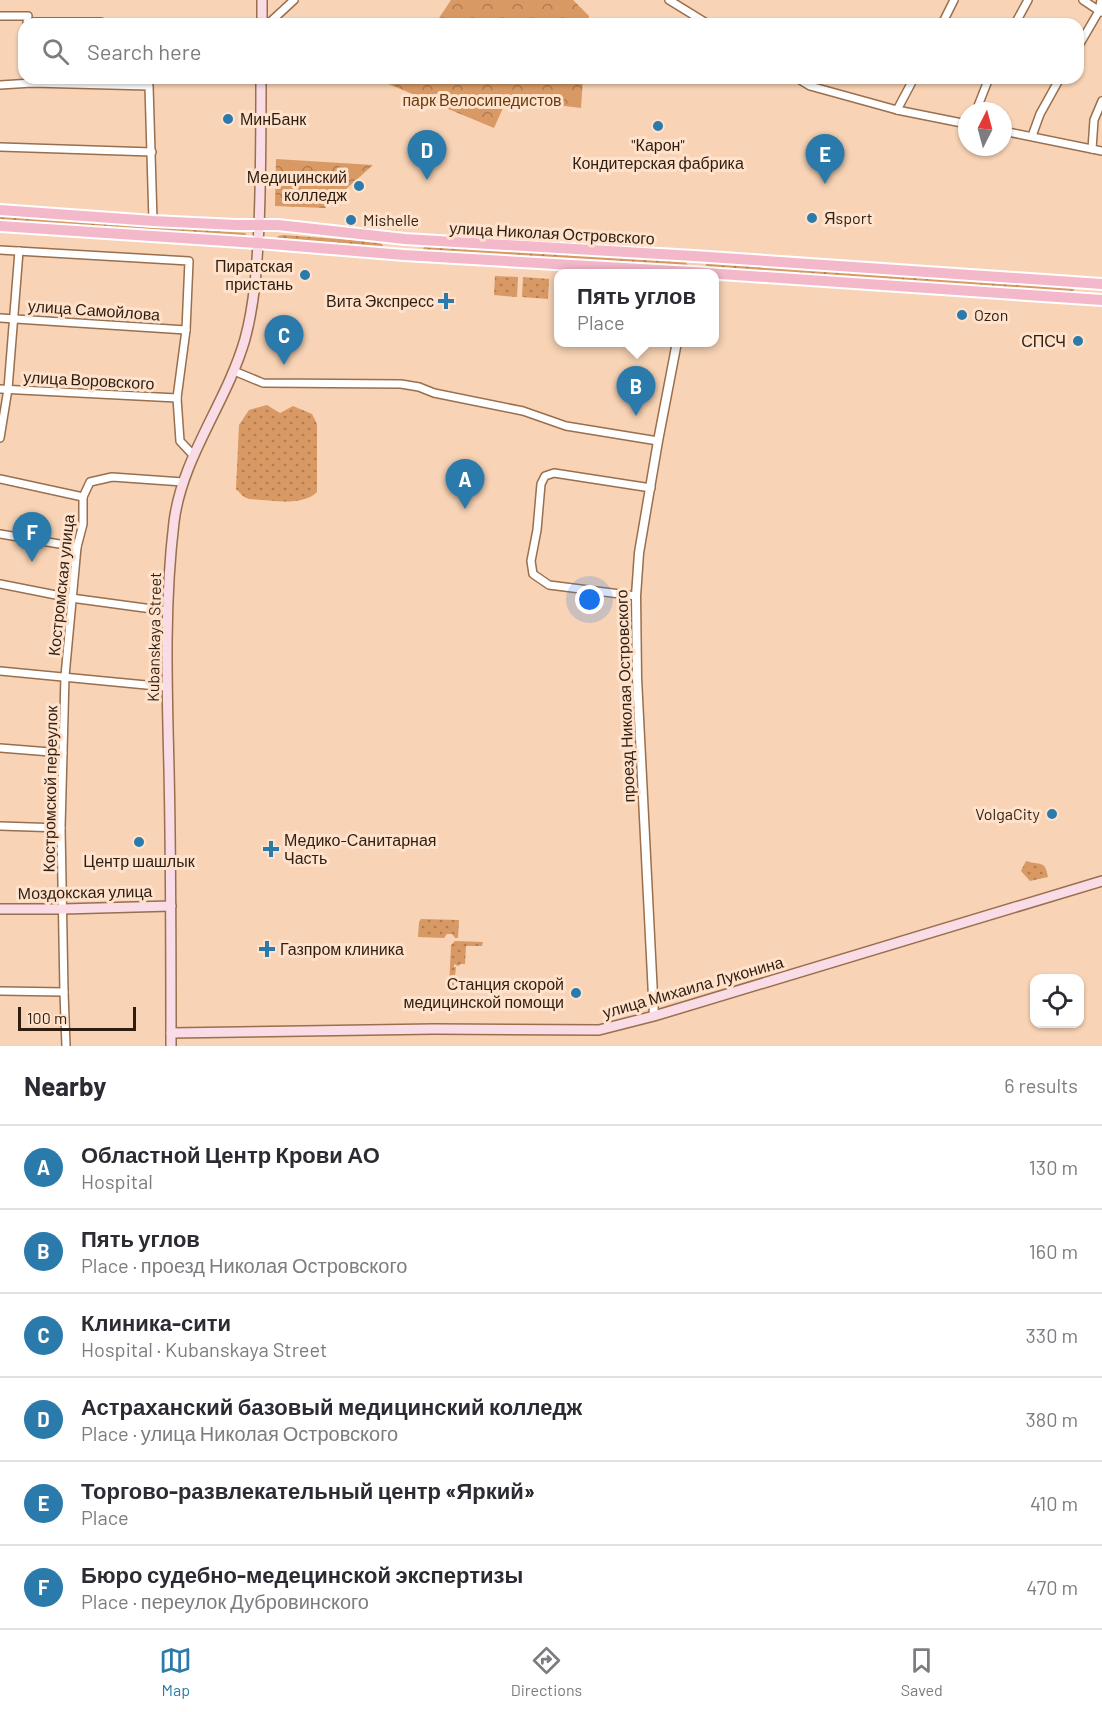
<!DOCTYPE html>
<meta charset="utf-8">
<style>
:root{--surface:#fff;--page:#f7f7f7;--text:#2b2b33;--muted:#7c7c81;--line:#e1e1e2;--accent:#2a7aac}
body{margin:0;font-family:Barlow,sans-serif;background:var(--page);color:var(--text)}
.controls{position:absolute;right:18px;bottom:18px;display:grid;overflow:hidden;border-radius:12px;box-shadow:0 2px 4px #0004}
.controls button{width:54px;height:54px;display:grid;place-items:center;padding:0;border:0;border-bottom:2px solid var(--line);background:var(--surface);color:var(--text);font:30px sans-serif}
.compass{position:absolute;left:958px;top:102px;width:54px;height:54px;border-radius:50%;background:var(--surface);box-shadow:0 2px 4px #0004;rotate:6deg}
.scale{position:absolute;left:18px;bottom:15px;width:118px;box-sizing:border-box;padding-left:6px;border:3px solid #2f1e10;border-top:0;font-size:16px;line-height:21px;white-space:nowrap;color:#2f1e10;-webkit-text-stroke:4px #ffe2cc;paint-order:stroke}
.you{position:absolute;left:590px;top:600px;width:21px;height:21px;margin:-15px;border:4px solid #fff;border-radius:50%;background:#1a73e8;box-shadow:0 0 0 9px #1a73e833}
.badge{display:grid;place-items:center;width:39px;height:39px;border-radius:50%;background:var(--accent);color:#fff;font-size:20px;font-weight:700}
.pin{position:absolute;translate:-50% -50px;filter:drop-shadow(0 2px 3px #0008)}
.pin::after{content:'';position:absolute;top:32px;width:21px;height:18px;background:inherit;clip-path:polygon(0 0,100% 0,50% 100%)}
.popup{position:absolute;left:554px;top:269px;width:165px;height:78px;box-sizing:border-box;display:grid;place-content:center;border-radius:12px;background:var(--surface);filter:drop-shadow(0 2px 4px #0005);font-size:20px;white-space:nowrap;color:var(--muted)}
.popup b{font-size:22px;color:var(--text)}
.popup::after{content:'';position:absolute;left:50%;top:100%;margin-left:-12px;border:12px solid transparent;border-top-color:var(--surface)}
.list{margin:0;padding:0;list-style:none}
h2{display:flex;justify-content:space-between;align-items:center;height:78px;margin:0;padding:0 24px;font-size:26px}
h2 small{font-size:20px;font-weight:400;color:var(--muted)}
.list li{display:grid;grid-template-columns:39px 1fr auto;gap:18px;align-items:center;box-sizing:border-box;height:84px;padding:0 24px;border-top:2px solid var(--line)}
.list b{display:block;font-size:22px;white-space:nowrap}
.list p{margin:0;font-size:20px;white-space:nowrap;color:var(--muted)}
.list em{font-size:20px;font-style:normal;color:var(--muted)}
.icon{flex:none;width:33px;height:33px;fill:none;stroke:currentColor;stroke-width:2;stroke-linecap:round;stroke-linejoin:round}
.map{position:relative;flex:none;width:1102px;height:1046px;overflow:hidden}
.search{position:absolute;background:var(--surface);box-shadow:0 2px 4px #0004;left:18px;right:18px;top:18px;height:66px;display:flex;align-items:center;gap:15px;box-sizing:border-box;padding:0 21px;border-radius:18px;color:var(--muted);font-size:22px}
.sheet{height:582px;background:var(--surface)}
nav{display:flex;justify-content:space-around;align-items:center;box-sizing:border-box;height:84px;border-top:2px solid var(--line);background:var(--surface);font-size:16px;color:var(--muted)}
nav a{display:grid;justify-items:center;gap:3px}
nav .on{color:var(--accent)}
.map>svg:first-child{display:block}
.grass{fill:url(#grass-dots)}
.park{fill:url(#park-crowns)}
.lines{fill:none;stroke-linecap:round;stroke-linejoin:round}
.minor-casing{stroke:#996f4d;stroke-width:10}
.tertiary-casing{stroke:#996f4d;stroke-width:11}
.secondary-casing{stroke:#996f4d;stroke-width:12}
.primary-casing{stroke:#fff;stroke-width:14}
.minor{stroke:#fff;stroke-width:7}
.tertiary{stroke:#fff;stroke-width:8}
.secondary{stroke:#f9dce5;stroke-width:9}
.primary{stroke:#f4b8cb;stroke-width:10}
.poi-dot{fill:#2a7aac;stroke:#ffe2cc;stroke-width:2}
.labels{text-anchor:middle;stroke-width:6;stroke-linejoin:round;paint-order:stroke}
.park-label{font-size:16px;fill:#6a3c0e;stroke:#ffe2cc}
.poi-label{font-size:16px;fill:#2f1e10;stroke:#ffe2cc;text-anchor:start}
.street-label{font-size:16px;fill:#2f1e10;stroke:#ffe2cc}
</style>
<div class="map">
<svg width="1102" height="1046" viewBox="0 0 1102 1046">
<defs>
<pattern id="grass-dots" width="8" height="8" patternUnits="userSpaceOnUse" patternTransform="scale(1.5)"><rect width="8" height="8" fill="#d89965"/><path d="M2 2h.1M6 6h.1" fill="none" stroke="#b07c52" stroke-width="1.8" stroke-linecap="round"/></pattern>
<pattern id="park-crowns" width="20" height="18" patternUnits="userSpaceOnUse" patternTransform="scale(1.5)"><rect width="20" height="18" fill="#d89965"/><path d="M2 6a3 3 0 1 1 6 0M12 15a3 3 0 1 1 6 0" fill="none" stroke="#b07c52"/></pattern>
</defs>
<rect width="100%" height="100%" fill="#f8d3b5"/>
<g class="grass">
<path d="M 0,216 L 245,233 L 247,236 L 246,237 L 0,225 Z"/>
<path d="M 283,235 L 379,242 L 383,245 L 381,249 L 276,240 L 278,236 Z"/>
<path d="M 426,244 L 686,262 L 688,266 L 687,268 L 425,251 L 423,249 Z"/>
<path d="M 709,263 L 1070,286 L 1072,287 L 1074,290 L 1073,293 L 706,268 L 706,264 Z"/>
<path d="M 495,276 L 518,277 L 517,297 L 494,295 Z"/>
<path d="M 523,277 L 549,279 L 548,299 L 522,297 Z"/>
<path d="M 267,405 L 280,413 L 293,406 L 312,414 L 317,424 L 317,492 C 302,507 270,500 249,499 L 244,497 L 236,489 L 239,425 L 249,410 Z"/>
<path d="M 1026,861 C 1040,866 1045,859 1048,877 L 1030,881 L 1021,871 Z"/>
<path d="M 421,919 L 459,920 L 458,938 L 455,938 L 452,934 L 447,934 L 444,938 L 418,937 L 419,922 Z"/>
<path d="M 455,941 L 483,942 L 482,946 L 466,946 L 465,964 L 461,964 L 458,966 L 454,964 L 454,967 L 456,967 L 454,985 L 452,987 L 449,987 L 451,945 Z"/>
</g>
<g class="park">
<path d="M 451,0 L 573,0 L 589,16 L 588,24 L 435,24 Z"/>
<path d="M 374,78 L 583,78 L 581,108 L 507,99 L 494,128 Z"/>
<path d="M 276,159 L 373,165 L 325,208 L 275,206 Z"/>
</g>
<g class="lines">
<defs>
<g id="minor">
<path d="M 669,0 L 708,24"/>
<path d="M 1083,0 L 1101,12"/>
<path d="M 0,16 L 28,16"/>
<path d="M 27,22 L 101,22"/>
<path d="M 268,24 L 294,0"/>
<path d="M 942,24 L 954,0"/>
<path d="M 1015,24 L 1028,0"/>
<path d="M 1078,47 L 1099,11 L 1101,0"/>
<path d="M 797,78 L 810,86 L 897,110 L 967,124"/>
<path d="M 0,85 L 32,83 L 149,86 L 153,221"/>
<path d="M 897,110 L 914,78"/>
<path d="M 976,111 L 989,78"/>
<path d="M 1003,131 L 1102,151"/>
<path d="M 1032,136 L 1040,114 L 1060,78"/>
<path d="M 0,147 L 152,152"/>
<path d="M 1092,149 L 1094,120 L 1102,101"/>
<path d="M 0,250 L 189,261 L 186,330 L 177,398 L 180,441 L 194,456"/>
<path d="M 0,318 L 186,330"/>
<path d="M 234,371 L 263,383 L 401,384 L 419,387 L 434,393 L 523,411 L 566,426 L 658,441"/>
<path d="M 0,389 L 177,398"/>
<path d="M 0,438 L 8,389 L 19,251"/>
<path d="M 0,479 L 83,497 L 90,482 L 112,477 L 183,482"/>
<path d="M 0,534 L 77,547"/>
<path d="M 0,584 L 71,598 L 167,611"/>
<path d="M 636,596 L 549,585 L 533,574 L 531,561 L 537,530 L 541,484 L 545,476 L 554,473 L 651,488"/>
<path d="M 0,671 L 167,687"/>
<path d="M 0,748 L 63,753"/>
<path d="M 0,826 L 61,828"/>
<path d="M 0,991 L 64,992"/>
<path d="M 66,1046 L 64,992 L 61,828 L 65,676 L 77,547 L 83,524 L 83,497"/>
</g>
<path id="tertiary" d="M 654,1016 L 637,678 L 636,596 L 639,553 L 658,441 L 677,342"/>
<g id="secondary">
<path d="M 262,24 L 262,0"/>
<path d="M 0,909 L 63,909 L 171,906"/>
<path d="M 171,1033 L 434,1029 L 599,1030 L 654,1016 L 1102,881"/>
<path d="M 171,1046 C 171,954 171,862 169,769 C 167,687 164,605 174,522 C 182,457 227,402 245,339 C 255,302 257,264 259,226 C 261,177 261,127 261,78"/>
</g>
<g id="primary">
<path d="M 0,210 L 153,221 L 236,225 L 278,225 L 405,239 L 694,256 L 1102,284"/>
<path d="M 0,226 L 258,243 L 404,255 L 692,272 L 1102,300"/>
</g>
</defs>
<use href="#minor" class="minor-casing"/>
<use href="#tertiary" class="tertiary-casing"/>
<use href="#secondary" class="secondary-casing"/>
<use href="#primary" class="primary-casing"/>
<use href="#minor" class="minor"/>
<use href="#tertiary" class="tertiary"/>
<use href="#secondary" class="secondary"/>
<use href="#primary" class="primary"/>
</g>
<g class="poi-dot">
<circle cx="228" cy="119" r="6"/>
<circle cx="658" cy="126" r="6"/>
<circle cx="359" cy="186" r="6"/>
<circle cx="812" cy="218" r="6"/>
<circle cx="351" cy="220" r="6"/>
<circle cx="305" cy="275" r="6"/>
<path d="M443 292h6v6h6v6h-6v6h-6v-6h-6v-6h6z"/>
<circle cx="962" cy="315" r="6"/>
<circle cx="1078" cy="341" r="6"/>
<circle cx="1052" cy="814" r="6"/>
<circle cx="139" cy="842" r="6"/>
<path d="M268 840h6v6h6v6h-6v6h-6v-6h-6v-6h6z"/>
<path d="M264 940h6v6h6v6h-6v6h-6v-6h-6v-6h6z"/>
<circle cx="576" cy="993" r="6"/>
</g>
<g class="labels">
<g class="park-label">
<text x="482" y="106">парк Велосипедистов</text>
</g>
<g class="poi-label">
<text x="240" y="125">МинБанк</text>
<text x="658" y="151" text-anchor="middle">"Карон"<tspan x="658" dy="18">Кондитерская фабрика</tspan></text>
<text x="347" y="183" text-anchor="end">Медицинский<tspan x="347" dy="18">колледж</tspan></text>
<text x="824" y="224">Яsport</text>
<text x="363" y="226">Mishelle</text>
<text x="293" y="272" text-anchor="end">Пиратская<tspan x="293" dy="18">пристань</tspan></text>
<text x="434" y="307" text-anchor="end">Вита Экспресс</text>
<text x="974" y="321">Ozon</text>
<text x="1066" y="347" text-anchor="end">СПСЧ</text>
<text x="1040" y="820" text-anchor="end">VolgaCity</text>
<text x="284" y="846">Медико-Санитарная<tspan x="284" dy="18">Часть</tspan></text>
<text x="139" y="867" text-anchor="middle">Центр шашлык</text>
<text x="280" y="955">Газпром клиника</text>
<text x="564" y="990" text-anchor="end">Станция скорой<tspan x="564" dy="18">медицинской помощи</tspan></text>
</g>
<g class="street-label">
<text transform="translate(552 233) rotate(3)" y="6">улица Николая Островского</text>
<text transform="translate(94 310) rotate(4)" y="6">улица Самойлова</text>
<text transform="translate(89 380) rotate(3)" y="6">улица Воровского</text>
<text transform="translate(61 585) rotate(-84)" y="6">Костромская улица</text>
<text transform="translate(154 637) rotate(-89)" y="6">Kubanskaya Street</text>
<text transform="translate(625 696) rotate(-92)" y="6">проезд Николая Островского</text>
<text transform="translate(50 789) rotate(-89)" y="6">Костромской переулок</text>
<text transform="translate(85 892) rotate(-1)" y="6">Моздокская улица</text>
<text transform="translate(693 987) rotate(-16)" y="6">улица Михаила Луконина</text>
</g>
</g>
</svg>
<div class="controls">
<button><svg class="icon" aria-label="locate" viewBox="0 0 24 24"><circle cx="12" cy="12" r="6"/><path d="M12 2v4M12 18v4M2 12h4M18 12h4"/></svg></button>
</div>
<svg class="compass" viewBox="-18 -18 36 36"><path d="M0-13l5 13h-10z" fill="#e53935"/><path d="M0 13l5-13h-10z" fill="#7c7c81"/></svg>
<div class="scale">100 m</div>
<div class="you"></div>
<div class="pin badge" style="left:465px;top:509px">A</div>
<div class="pin badge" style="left:636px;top:416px">B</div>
<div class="popup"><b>Пять углов</b>Place</div>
<div class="pin badge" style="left:284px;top:365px">C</div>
<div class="pin badge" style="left:427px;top:180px">D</div>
<div class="pin badge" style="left:825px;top:184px">E</div>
<div class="pin badge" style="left:32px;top:562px">F</div>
<div class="search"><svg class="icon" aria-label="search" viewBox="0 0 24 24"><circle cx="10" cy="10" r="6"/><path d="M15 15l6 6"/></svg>Search here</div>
</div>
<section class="sheet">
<h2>Nearby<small>6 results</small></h2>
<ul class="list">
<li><span class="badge">A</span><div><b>Областной Центр Крови АО</b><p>Hospital</p></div><em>130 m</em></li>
<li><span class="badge">B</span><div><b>Пять углов</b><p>Place · проезд Николая Островского</p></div><em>160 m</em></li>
<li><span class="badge">C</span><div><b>Клиника-сити</b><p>Hospital · Kubanskaya Street</p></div><em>330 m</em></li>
<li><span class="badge">D</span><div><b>Астраханский базовый медицинский колледж</b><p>Place · улица Николая Островского</p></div><em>380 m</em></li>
<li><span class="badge">E</span><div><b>Торгово-развлекательный центр «Яркий»</b><p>Place</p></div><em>410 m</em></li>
<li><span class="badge">F</span><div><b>Бюро судебно-медецинской экспертизы</b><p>Place · переулок Дубровинского</p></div><em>470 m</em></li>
</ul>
</section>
<nav>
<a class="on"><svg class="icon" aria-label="map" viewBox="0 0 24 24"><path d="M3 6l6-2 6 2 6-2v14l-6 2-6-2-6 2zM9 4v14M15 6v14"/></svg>Map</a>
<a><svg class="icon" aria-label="directions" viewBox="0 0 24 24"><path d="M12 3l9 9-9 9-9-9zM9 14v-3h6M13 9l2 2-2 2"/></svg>Directions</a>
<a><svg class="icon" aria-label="saved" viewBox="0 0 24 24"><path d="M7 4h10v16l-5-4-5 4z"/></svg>Saved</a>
</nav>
